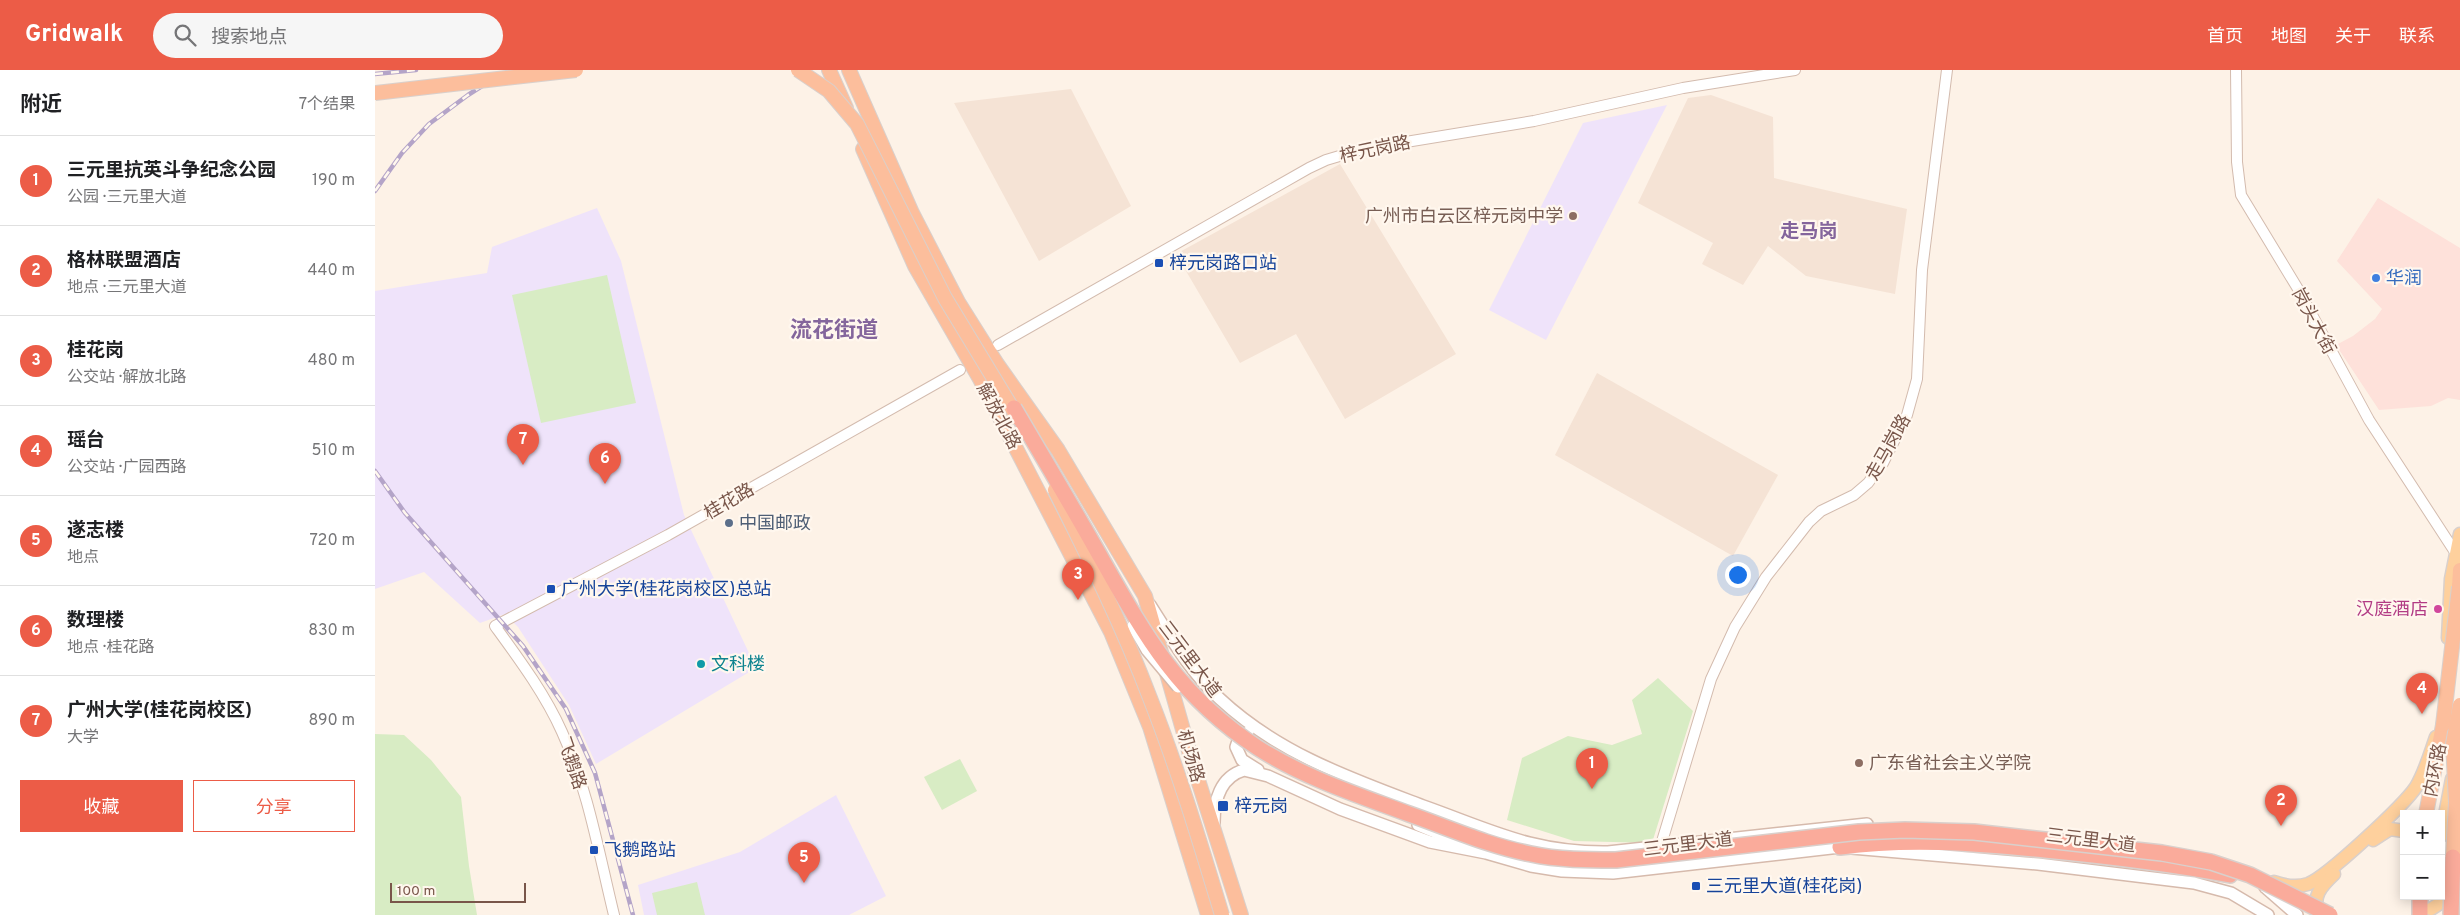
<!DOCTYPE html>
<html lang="zh">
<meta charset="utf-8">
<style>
:root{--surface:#fff;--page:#f6f6f6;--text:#202124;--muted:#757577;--line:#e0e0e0;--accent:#ec5c47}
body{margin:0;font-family:Overpass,"Noto Sans SC",sans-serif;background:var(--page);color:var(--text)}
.controls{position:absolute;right:15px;bottom:15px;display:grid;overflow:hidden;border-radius:0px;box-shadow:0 2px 12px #0003}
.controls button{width:45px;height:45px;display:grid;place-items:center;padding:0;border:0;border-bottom:1px solid var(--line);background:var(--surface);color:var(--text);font:25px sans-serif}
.scale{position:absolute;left:15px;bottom:12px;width:136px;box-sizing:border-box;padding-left:5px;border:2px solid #79564a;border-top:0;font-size:14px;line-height:18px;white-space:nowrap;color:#79564a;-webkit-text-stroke:4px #fff7ee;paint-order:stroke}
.you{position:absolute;left:1362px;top:504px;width:18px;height:18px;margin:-12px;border:4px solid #fff;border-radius:50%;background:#1a73e8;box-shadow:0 0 0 8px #1a73e833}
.badge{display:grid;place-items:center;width:32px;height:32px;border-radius:50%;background:var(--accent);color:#fff;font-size:16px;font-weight:700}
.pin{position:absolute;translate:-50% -41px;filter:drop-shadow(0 1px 2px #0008)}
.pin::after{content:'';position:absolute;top:26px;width:18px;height:15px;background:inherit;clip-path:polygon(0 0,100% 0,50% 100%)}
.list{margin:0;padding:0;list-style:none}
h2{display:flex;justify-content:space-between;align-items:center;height:65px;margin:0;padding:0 20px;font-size:21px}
h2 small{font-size:16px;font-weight:400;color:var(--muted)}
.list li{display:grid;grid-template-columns:32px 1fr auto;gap:15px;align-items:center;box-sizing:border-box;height:90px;padding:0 20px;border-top:1px solid var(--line)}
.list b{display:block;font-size:19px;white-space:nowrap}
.list p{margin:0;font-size:16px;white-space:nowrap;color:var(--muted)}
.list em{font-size:16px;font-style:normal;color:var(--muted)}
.actions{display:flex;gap:10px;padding:15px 20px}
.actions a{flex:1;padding:11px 0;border:1px solid var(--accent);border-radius:0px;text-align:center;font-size:18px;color:var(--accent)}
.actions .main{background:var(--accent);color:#fff}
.icon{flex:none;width:28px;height:28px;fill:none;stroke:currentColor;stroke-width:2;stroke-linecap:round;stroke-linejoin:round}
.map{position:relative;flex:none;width:2085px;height:845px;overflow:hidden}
header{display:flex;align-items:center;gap:30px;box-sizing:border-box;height:70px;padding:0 25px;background:var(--accent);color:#fff}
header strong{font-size:24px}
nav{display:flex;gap:28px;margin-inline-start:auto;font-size:18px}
.search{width:350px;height:45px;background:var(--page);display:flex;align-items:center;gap:12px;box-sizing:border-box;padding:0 18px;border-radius:28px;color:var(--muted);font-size:19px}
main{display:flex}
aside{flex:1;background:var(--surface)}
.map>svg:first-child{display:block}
.residential{fill:#f5e3d5}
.commercial{fill:#fee1da}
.education{fill:#efe3fa}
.green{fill:#d8ecc4}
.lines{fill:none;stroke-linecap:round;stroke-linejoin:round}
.tertiary-casing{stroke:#d3bbae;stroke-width:12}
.secondary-casing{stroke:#d6baac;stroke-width:14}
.primary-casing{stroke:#d9d0cc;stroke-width:15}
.trunk-casing{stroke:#d9d0cc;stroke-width:16}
.motorway-casing{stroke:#d9d0cc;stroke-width:18}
.tertiary{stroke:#fff;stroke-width:10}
.secondary{stroke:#fff;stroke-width:11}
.primary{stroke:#fed09d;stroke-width:12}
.trunk{stroke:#fcbe9c;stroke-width:14}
.motorway{stroke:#faab9b;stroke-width:15}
.rail-casing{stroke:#b4a4c8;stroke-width:4.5}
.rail{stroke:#fff7ee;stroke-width:2.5;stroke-dasharray:8;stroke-linecap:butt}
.secondary-bridge-casing{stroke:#d6baac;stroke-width:14;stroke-linecap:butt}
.trunk-bridge-casing{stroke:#d9d0cc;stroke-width:16;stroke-linecap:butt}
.motorway-bridge-casing{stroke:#d9d0cc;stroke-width:18;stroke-linecap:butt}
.secondary-bridge{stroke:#fff;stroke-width:11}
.trunk-bridge{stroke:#fcbe9c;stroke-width:14}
.motorway-bridge{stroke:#faab9b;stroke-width:15}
.education-dot{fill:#8d6e63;stroke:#fff7ee;stroke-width:2}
.transit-dot{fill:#1a4fb4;stroke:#fff7ee;stroke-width:2}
.shop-dot{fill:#3f7fe0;stroke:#fff7ee;stroke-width:2}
.service-dot{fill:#5c6f8a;stroke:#fff7ee;stroke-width:2}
.hotel-dot{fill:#d1479c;stroke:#fff7ee;stroke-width:2}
.culture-dot{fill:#0f9aa8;stroke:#fff7ee;stroke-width:2}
.labels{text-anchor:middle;stroke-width:4.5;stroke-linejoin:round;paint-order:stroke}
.street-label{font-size:18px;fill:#79564a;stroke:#fff7ee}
.education-label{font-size:18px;fill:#785e54;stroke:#fff7ee;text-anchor:end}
.transit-label{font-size:18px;fill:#164399;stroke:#fff7ee;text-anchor:start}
.shop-label{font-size:18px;fill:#366cbe;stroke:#fff7ee;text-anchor:start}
.service-label{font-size:18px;fill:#4e5e75;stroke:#fff7ee;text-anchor:start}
.hotel-label{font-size:18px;fill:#b23c85;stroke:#fff7ee;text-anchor:end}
.culture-label{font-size:18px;fill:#0d838f;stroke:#fff7ee;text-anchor:start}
.neighbourhood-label{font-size:19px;font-weight:bold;fill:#84659c;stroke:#fff7ee}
.district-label{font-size:22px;font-weight:bold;fill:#84659c;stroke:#fff7ee}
</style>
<header>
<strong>Gridwalk</strong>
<div class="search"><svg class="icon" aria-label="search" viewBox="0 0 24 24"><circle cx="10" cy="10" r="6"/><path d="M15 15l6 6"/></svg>搜索地点</div>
<nav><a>首页</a><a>地图</a><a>关于</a><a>联系</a></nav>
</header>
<main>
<aside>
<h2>附近<small>7个结果</small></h2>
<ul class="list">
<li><span class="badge">1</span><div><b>三元里抗英斗争纪念公园</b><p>公园 · 三元里大道</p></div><em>190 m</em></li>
<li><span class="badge">2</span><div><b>格林联盟酒店</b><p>地点 · 三元里大道</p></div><em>440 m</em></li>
<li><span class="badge">3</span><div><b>桂花岗</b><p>公交站 · 解放北路</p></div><em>480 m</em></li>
<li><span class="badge">4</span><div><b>瑶台</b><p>公交站 · 广园西路</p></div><em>510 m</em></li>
<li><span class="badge">5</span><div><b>遂志楼</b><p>地点</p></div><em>720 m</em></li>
<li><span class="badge">6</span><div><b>数理楼</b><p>地点 · 桂花路</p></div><em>830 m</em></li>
<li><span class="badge">7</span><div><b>广州大学(桂花岗校区)</b><p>大学</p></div><em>890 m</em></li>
</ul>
<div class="actions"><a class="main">收藏</a><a>分享</a></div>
</aside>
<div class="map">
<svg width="2085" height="845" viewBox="0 0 2085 845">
<rect width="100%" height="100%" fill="#fdf2e7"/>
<g class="residential">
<path d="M 696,19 L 756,136 L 664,191 L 579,33 Z"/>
<path d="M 1336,25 L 1398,47 L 1399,108 L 1532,139 L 1520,224 L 1431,206 L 1393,176 L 1368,215 L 1327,194 L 1338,173 L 1263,133 L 1313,28 Z"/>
<path d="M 965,94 L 1081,284 L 970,349 L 921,264 L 865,293 L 801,184 Z"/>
<path d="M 1222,303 L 1403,405 L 1358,486 L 1180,385 Z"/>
</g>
<path class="commercial" d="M 2003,128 L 2085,178 L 2085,330 L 2073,328 L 2056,336 L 2004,340 L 1961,275 L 1978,266 L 2000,249 L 2007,239 L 1962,191 Z"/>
<g class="education">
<path d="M 1292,35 L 1171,270 L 1114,240 L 1208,53 Z"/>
<path d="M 222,138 L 246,191 L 309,445 L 381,598 L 221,694 L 194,635 L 143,557 L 130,544 L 105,553 L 49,502 L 0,519 L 0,221 L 112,203 L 117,177 Z"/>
<path d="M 461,725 L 511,826 L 474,845 L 269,845 L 263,815 L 365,782 Z"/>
</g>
<g class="green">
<path d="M 232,205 L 261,333 L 166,353 L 137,225 Z"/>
<path d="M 1283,608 L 1318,641 L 1277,773 L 1199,771 L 1132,750 L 1147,688 L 1193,666 L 1237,675 L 1267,664 L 1257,630 Z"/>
<path d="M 0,664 L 29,665 L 56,690 L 86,727 L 94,796 L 102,845 L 0,845 Z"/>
<path d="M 585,689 L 602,721 L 567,740 L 549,707 Z"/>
<path d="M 322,812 L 330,845 L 282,845 L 277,823 Z"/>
</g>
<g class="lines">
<defs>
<g id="tertiary">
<path d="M 1861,0 L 1862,92 L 1866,125 L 1923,219 L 1994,350 L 2080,482"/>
<path d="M 623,275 L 934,98 L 951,90 L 988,79 L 1159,51 L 1308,18 L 1420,0"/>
<path d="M 1285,778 L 1336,609 L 1360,557 L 1391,507 L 1434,452 L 1446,441 L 1479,425 L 1493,413 L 1508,393 L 1532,345 L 1542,309 L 1547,200 L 1572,0"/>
<path d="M 239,845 C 224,784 213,719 187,662 C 170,624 144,589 120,556 L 293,465 L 585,300"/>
</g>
<g id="secondary">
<path d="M 775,535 C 796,568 816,603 845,629 C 904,684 977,709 1051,737 C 1118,761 1159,783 1233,782 L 1492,754"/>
<path d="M 873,662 L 864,668 L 861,677 L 867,690 L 883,700"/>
<path d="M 839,753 C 839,731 845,707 869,700 L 893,706 L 965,739 L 1055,772 L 1111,783 L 1156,796 L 1187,801 L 1238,803 L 1465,777 L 1663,794 L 1819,813 L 1856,823 L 1893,845"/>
<path d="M 1043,755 L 1093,776"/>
<path d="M 1890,817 L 1922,845"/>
</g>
<g id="primary">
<path d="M 2073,568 L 2076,509 L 2085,464"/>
<path d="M 2066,766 L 2077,709"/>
<path d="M 1998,770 L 2015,759 L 2029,761"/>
<path d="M 1899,812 C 1910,816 1921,818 1933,814 C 1952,807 2029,735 2041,717 C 2050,702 2055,684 2061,667"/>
<path d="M 2066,822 L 2076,802"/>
<path d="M 2056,839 L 2070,830 L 2085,826"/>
<path d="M 1944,845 C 1936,827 1946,816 1959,804"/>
</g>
<g id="trunk">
<path d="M 454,0 L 471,38"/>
<path d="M 474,0 L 537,143 L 583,232 L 622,294 L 683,380 L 770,526 L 816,688 L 866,845"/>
<path d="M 488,79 L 540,196 L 605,309 L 736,562 L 775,657 L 833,845"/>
<path d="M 2084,517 L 2085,500"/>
<path d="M 2051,744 L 2068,655"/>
</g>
<g id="motorway">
<path d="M 1465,777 C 1534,768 1601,773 1670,780 C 1732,786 1793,793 1855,805"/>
<path d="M 2045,826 L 2045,845"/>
</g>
</defs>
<use href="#tertiary" class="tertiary-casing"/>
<use href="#secondary" class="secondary-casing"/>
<use href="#primary" class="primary-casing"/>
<use href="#trunk" class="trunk-casing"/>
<use href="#motorway" class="motorway-casing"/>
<use href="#tertiary" class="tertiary"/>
<use href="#secondary" class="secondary"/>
<use href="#primary" class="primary"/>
<use href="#trunk" class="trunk"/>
<use href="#motorway" class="motorway"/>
<defs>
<g id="rail">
<path d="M 0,4 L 41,0"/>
<path d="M 0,121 L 27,83 L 54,54 L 93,25 L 121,7 L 153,0"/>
<path d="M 0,401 L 30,443 L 148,576 L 191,639 L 220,703 L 258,845"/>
</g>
</defs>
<use href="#rail" class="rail-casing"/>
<use href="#rail" class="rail"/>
<defs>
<path id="secondary-bridge" d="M 758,556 L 772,580 L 803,617"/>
<g id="trunk-bridge">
<path d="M 423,0 L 454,21 L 482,54 L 570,228 L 643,348"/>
<path d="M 0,23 L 201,0"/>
<path d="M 680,420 C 714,488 748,557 775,628 C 803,699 825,772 847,845"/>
<path d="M 2068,655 L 2084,517"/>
<path d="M 2078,787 L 2081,732 L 2078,674 L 2085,635"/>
</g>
<g id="motorway-bridge">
<path d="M 639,338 C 665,382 691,426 716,470 C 765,556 797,622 883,678 C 930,708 983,725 1034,744 C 1074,758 1114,776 1156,784 C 1184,790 1212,790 1241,790 L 1484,762 L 1530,760 L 1599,762 L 1787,783 L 1836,792 L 1875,805 L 1955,845"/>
<path d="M 2076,845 L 2078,787"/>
</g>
</defs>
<use href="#secondary-bridge" class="secondary-bridge-casing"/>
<use href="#trunk-bridge" class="trunk-bridge-casing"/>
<use href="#motorway-bridge" class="motorway-bridge-casing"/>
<use href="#secondary-bridge" class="secondary-bridge"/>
<use href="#trunk-bridge" class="trunk-bridge"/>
<use href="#motorway-bridge" class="motorway-bridge"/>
</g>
<g class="education-dot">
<circle cx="1198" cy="146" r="5"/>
<circle cx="1484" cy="693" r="5"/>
</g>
<g class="transit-dot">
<rect x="779" y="188" width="10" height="10" rx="2.5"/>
<rect x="171" y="514" width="10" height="10" rx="2.5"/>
<rect x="842" y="730" width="12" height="12" rx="2.5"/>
<rect x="214" y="775" width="10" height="10" rx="2.5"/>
<rect x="1316" y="811" width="10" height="10" rx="2.5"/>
</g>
<circle class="shop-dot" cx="2001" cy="208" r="5"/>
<circle class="service-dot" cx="354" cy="453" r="5"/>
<circle class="hotel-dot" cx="2063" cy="539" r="5"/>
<circle class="culture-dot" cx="326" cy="594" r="5"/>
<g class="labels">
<g class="street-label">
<text transform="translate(1000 79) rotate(-12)" y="6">梓元岗路</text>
<text transform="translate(1939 251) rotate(62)" y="6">岗头大街</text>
<text transform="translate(624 346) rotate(62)" y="6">解放北路</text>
<text transform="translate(1513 377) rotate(-61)" y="6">走马岗路</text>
<text transform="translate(354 431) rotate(-30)" y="6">桂花路</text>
<text transform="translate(815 589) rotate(53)" y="6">三元里大道</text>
<text transform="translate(816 686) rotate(74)" y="6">机场路</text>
<text transform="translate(197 693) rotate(71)" y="6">飞鹅路</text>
<text transform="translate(2060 700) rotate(-79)" y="6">内环路</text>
<text transform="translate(1716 770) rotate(7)" y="6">三元里大道</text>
<text transform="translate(1313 774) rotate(-7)" y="6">三元里大道</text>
</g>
<g class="education-label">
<text x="1188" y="152">广州市白云区梓元岗中学</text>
<text x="1494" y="699" text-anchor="start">广东省社会主义学院</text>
</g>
<g class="transit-label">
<text x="794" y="199">梓元岗路口站</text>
<text x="186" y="525">广州大学(桂花岗校区)总站</text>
<text x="859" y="742">梓元岗</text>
<text x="229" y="786">飞鹅路站</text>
<text x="1331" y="822">三元里大道(桂花岗)</text>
</g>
<g class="shop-label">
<text x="2011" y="214">华润</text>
</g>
<g class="service-label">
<text x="364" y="459">中国邮政</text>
</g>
<g class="hotel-label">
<text x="2053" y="545">汉庭酒店</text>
</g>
<g class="culture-label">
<text x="336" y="600">文科楼</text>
</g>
<g class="neighbourhood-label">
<text x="1434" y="167">走马岗</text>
</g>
<g class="district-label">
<text x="459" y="267">流花街道</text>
</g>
</g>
</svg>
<div class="controls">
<button>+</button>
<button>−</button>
</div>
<div class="scale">100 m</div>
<div class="you"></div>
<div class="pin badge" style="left:1217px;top:719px">1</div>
<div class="pin badge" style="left:1906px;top:756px">2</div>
<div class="pin badge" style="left:703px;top:530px">3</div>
<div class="pin badge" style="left:2047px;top:644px">4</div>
<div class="pin badge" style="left:429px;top:813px">5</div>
<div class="pin badge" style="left:230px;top:414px">6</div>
<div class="pin badge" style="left:148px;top:395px">7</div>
</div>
</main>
